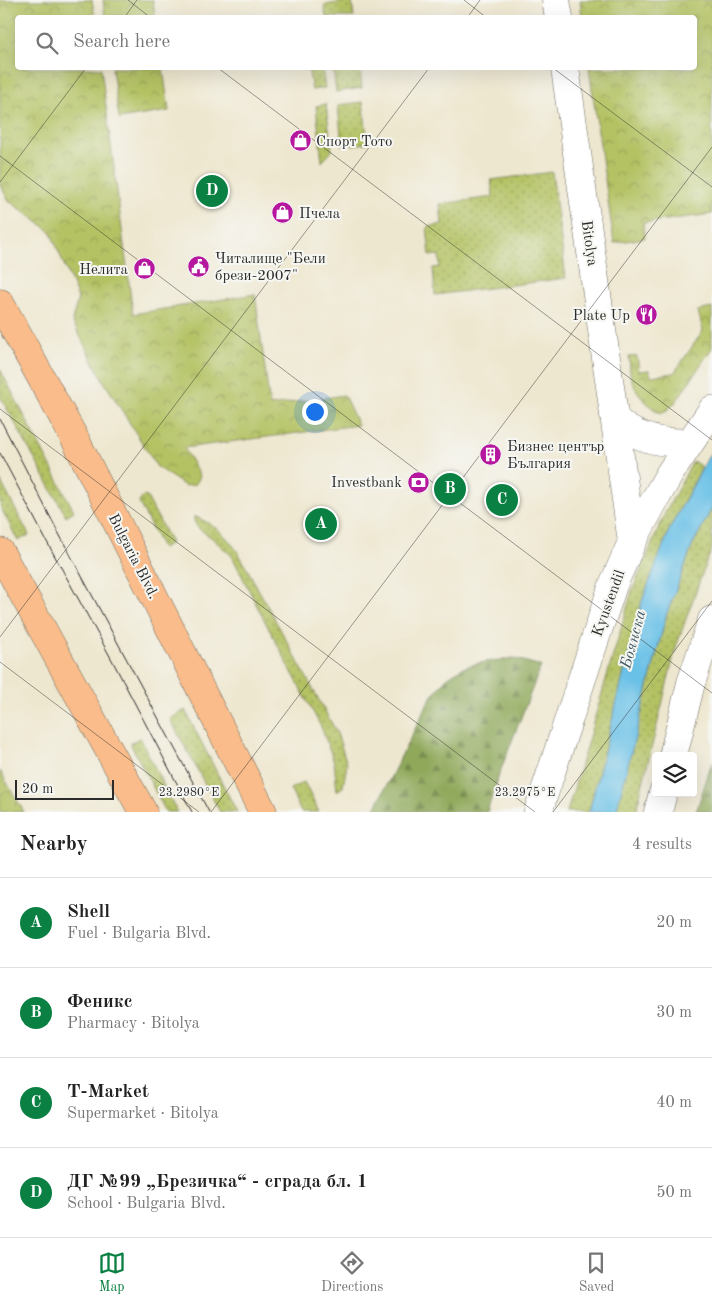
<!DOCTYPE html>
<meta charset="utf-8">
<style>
:root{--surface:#fff;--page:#f2f2f2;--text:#222;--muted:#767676;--line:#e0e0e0;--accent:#0b8043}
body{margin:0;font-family:"Old Standard TT",serif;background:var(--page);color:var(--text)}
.controls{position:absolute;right:15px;bottom:15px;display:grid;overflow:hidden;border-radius:5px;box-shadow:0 5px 20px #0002}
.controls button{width:45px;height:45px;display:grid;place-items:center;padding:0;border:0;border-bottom:1px solid var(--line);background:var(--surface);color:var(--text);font:25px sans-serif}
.scale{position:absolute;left:15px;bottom:12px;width:99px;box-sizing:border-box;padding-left:5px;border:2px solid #2b2b2b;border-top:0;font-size:14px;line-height:18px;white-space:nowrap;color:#2b2b2b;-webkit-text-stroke:4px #f6f6f2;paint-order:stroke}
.you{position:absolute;left:314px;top:411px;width:18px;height:18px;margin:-12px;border:4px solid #fff;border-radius:50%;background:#1a73e8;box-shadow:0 0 0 8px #1a73e833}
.badge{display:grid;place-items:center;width:32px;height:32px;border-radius:50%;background:var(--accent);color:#fff;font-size:16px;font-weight:700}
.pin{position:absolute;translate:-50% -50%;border:2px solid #fff;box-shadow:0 1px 5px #0006}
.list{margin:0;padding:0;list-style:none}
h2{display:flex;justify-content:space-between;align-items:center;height:65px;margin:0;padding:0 20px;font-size:21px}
h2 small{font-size:16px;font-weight:400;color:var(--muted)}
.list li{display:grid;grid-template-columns:32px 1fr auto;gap:15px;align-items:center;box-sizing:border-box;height:90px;padding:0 20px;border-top:1px solid var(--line)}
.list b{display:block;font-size:19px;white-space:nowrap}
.list p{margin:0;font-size:16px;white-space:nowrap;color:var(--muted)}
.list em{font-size:16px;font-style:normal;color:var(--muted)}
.icon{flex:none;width:28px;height:28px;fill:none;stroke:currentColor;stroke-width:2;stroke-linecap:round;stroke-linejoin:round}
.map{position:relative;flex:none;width:712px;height:812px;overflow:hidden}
.search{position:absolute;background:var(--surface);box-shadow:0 5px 20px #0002;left:15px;right:15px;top:15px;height:55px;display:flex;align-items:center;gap:12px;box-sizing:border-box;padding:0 18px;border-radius:5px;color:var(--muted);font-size:19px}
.sheet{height:425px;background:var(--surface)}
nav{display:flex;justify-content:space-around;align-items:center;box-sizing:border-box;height:70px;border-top:1px solid var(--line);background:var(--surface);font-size:14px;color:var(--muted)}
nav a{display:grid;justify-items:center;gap:2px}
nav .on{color:var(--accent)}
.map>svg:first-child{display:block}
.grass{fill:url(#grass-dots);stroke:#707648}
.forest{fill:url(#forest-firs);stroke:#5d6a42}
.park{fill:url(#park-crowns);stroke:#707648}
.water{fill:#6ac1e7;stroke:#4a7689}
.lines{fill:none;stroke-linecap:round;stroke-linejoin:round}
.minor-casing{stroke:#6f6d64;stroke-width:29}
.tertiary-casing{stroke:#6f6d64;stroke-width:29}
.primary-casing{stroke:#6f6d64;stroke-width:29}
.minor{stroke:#fff;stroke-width:28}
.tertiary{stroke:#fff;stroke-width:28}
.primary{stroke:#f9bc8a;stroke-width:28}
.tram{stroke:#2b2b2b;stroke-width:1}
.ticks{fill:none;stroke:#2b2b2b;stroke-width:1;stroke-opacity:0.45}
.labels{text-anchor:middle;stroke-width:4;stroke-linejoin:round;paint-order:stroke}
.poi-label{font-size:15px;fill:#2b2b2b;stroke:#f6f6f2;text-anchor:start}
.street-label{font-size:15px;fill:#2b2b2b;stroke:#f6f6f2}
.water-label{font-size:16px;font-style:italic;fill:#3e5863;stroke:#f6f6f2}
.ticks-label{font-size:12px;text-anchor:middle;fill:#2b2b2b;stroke:#f6f6f2;stroke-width:4;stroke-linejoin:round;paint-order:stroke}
</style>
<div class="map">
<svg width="712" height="812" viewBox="0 0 712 812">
<defs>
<pattern id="grass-dots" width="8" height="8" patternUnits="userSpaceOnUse" patternTransform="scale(1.25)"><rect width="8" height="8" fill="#b4c264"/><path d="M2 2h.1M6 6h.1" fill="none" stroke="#939e53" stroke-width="1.8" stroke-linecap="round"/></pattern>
<pattern id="forest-firs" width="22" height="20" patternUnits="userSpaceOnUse" patternTransform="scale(1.25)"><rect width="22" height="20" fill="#8fa85a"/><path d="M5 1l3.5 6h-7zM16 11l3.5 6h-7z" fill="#75894b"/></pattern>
<pattern id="park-crowns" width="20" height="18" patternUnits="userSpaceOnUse" patternTransform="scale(1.25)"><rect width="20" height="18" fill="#b4c264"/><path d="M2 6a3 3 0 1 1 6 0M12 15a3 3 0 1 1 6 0" fill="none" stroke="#939e53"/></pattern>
</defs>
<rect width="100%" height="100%" fill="#f6f6f2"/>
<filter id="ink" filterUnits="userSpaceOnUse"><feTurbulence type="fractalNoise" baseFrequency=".02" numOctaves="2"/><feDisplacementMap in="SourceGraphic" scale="10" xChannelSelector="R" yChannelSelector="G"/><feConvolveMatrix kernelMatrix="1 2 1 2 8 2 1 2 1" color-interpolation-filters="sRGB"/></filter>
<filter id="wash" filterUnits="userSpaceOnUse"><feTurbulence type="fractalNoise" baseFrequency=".0096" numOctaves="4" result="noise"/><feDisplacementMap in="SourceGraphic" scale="20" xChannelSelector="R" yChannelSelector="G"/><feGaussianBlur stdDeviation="1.12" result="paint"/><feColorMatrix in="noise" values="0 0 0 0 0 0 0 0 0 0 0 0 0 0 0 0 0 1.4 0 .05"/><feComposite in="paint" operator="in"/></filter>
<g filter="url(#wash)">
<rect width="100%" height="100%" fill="#eee7cf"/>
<g class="grass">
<path d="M 352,1 L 354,17 L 326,17 L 324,5 Z"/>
<path d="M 308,68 L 322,68 L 325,88 L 312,90 Z"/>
<path d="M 333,68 L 360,68 L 362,88 L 336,92 Z"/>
<path d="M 363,102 L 368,143 L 342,146 L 338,105 Z"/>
<path d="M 326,104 L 332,151 L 322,162 L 316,106 Z"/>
<path d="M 552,172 L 566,278 L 435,295 L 433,268 L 440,267 L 439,255 L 430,256 L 427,227 L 442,224 L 440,204 L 493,197 L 491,180 Z"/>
<path d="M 0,369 L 74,511 L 66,516 L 0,396 Z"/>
<path d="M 693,461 L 702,467 L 670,528 L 642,601 L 589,812 L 567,812 L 632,591 L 666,511 Z"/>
<path d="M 0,480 L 29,535 L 18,541 L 0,506 Z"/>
<path d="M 144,496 L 147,497 L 171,543 L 162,548 L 139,503 L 142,497 Z"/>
<path d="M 712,508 L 712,549 L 706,563 L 676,647 L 636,812 L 616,812 L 666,616 L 693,544 Z"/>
<path d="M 194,516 C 216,526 223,532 238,552 L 337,733 L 347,764 L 343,787 L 337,791 L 334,762 L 322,729 L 258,608 L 232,556 L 212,538 L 198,528 L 194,521 Z"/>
<path d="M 185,710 L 237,812 L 220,812 L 170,719 Z"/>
<path d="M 140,738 L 177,812 L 166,812 L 130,743 Z"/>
<path d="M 304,782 L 319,812 L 301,812 L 290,789 Z"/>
</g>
<g class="forest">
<path d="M 513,658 L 541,666 L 500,772 L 487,812 L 373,812 L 431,697 L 447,678 L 462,668 L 479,663 Z"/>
<path d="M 712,762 L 712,812 L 696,812 L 711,765 Z"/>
</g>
<g class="park">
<path d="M 0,0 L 92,0 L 95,17 L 18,18 L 18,68 L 101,68 L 133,314 L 255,294 L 270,406 L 344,395 L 358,425 L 184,448 L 200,476 L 196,484 L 185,486 L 157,467 L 103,380 L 72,321 L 78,298 L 50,231 L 9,201 L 0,185 Z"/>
<path d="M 103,0 L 153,0 L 155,17 L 105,17 Z"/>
<path d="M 580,0 L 712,0 L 712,214 L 643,223 L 645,238 L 614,243 L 589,68 L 694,68 L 694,18 L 582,17 Z"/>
<path d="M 112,68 L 163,68 L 169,111 L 119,119 Z"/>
<path d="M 712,308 L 712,348 L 675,403 L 667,410 L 660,413 C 649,408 636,392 632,381 C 629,374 630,364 629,357 L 637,356 L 639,371 L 649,370 L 651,376 L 674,373 L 703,331 L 698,311 Z"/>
<path d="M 0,771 L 24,812 L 0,812 Z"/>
</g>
<path class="water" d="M 712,450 L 712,508 L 693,544 L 666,616 L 616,812 L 589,812 L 642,601 L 670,528 Z"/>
</g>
<g filter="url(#ink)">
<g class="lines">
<defs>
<g id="minor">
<path d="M 556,0 L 559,18"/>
<path d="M 565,68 L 632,542"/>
<path d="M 615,419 C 635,439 662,444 690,442"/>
</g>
<g id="tertiary">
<path d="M 673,756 L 691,683 L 712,620"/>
<path d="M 538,812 L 613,585 L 632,542 L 653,503 L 670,473 L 712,410"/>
<path d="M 658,812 L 663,793"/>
</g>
<g id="primary">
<path d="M 0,303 L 75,439 L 207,702 L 263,812"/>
<path d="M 0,552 L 143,812"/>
</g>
</defs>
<use href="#minor" class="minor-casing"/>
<use href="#tertiary" class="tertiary-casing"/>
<use href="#primary" class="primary-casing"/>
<use href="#minor" class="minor"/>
<use href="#tertiary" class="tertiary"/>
<use href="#primary" class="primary"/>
<g class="tram">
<path d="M 0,419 L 58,532 L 209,812"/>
<path d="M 0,453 L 47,542 L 112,660 L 192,812"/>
</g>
</g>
</g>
<path class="ticks" d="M 128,0 L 151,18M 464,0 L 487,18M 124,18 L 137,0M 467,18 L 480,0M 218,68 L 712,440M 553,68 L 712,187M 0,156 L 712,693M 0,182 L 86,68M 0,409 L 535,812M 0,637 L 429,68M 0,662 L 199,812M 211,812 L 712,147M 553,812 L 712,601"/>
<defs>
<symbol id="shop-disc" viewBox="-11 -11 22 22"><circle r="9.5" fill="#b5179e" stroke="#f6f6f2"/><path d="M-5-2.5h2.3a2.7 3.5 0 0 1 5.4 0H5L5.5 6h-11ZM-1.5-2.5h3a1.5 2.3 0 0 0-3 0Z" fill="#fff"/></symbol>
<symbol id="civic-disc" viewBox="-11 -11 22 22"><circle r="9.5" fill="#b5179e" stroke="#f6f6f2"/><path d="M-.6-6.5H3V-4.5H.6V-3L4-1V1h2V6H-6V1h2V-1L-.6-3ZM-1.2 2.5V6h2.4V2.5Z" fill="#fff"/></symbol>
<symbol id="restaurant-disc" viewBox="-11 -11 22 22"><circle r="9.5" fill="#b5179e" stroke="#f6f6f2"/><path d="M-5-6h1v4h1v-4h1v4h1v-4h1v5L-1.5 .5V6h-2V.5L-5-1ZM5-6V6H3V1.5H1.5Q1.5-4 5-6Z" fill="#fff"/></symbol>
<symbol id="building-disc" viewBox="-11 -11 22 22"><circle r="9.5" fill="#b5179e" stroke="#f6f6f2"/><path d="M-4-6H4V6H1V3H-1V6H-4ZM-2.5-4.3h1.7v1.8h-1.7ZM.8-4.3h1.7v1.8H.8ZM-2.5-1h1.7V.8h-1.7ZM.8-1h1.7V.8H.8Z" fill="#fff"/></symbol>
<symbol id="bank-disc" viewBox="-11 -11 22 22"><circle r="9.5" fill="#b5179e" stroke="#f6f6f2"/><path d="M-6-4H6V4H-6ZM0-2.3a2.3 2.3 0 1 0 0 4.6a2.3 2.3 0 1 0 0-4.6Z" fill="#fff"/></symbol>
</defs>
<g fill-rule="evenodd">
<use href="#shop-disc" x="288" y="128" width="25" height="25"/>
<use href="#shop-disc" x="270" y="200" width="25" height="25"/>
<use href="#civic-disc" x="186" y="254" width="25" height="25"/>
<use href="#shop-disc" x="132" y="256" width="25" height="25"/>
<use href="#restaurant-disc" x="634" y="302" width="25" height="25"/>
<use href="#building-disc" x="478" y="442" width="25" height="25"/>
<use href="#bank-disc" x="406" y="470" width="25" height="25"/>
</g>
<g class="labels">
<g class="poi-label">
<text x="316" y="146">Спорт Тото</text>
<text x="299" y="218">Пчела</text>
<text x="215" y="263">Читалище "Бели<tspan x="215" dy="17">брези-2007"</tspan></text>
<text x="128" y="274" text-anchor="end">Нелита</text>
<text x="630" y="320" text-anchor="end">Plate Up</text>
<text x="507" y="451">Бизнес център<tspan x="507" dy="17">България</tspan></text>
<text x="402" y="487" text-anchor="end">Investbank</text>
</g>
<g class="street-label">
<text transform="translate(590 243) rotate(82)" y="5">Bitolya</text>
<text transform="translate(134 556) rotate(63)" y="5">Bulgaria Blvd.</text>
<text transform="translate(608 603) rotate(-70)" y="5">Kyustendil</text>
</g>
<g class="water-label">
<text transform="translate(632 639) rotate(-75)" y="6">Боянска</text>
</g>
</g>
<g class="ticks-label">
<text x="189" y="796">23.2980°E</text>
<text x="525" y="796">23.2975°E</text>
</g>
</svg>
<div class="controls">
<button><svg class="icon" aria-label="layers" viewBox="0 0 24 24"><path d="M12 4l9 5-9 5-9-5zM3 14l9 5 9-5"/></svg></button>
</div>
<div class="scale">20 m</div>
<div class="you"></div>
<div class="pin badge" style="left:321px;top:524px">A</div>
<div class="pin badge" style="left:450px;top:489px">B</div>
<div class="pin badge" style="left:502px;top:500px">C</div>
<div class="pin badge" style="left:212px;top:191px">D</div>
<div class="search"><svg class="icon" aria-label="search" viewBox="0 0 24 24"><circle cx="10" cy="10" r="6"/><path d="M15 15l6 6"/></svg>Search here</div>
</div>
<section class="sheet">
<h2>Nearby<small>4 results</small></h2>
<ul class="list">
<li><span class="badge">A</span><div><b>Shell</b><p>Fuel · Bulgaria Blvd.</p></div><em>20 m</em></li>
<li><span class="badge">B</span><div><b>Феникс</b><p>Pharmacy · Bitolya</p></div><em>30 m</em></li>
<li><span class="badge">C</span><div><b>T-Market</b><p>Supermarket · Bitolya</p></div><em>40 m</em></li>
<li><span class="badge">D</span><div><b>ДГ №99 „Брезичка“ - сграда бл. 1</b><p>School · Bulgaria Blvd.</p></div><em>50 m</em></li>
</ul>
</section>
<nav>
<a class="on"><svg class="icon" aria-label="map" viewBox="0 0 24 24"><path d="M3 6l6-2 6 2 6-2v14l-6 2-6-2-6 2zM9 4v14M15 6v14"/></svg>Map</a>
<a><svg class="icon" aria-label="directions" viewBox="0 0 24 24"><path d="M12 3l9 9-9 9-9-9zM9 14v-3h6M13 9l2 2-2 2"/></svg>Directions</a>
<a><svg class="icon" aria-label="saved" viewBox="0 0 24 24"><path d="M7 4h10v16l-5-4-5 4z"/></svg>Saved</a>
</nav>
